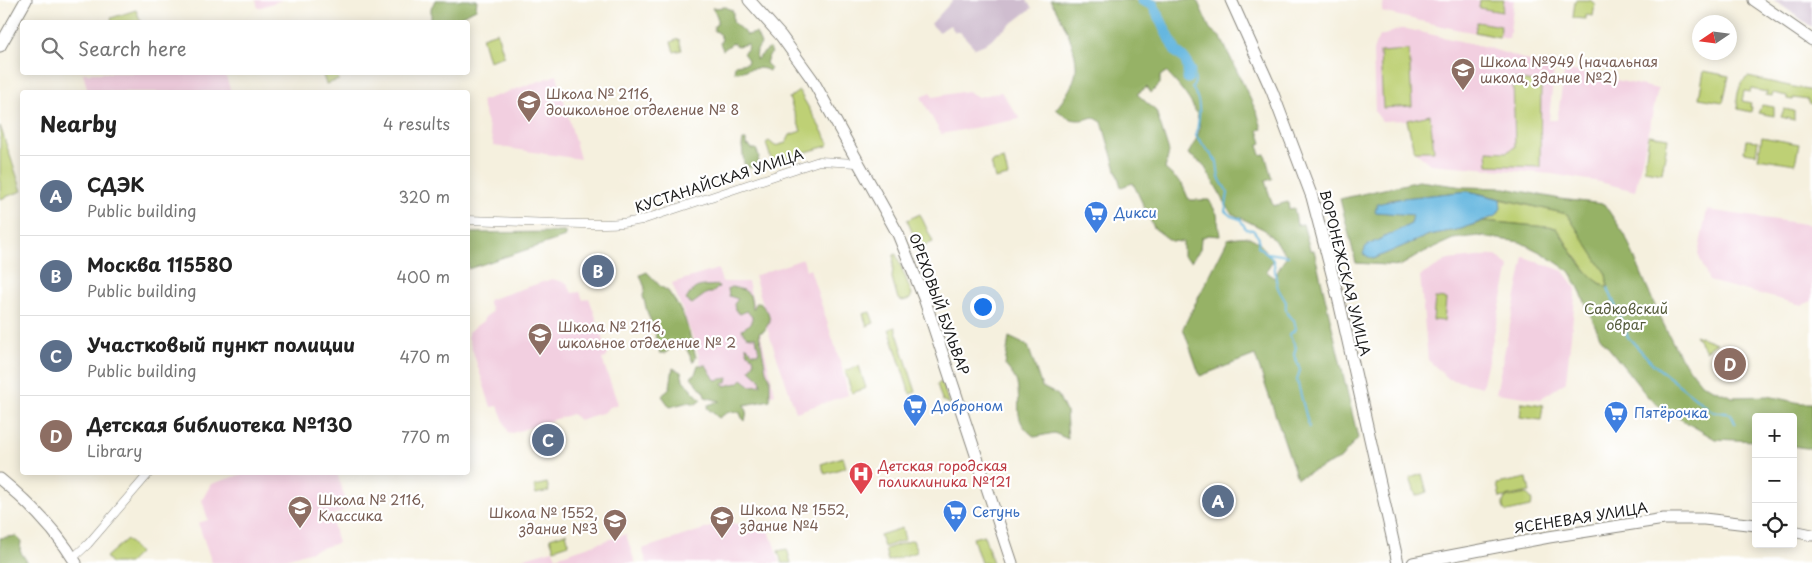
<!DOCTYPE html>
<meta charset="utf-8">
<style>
:root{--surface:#fff;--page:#f6f6f6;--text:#222;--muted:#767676;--line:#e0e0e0;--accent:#1a73e8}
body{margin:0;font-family:"Playpen Sans",sans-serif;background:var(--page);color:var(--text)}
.controls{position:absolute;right:15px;bottom:15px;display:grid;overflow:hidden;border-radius:5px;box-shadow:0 2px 12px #0003}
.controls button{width:45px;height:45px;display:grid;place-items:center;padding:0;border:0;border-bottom:1px solid var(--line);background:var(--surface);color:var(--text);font:25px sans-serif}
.compass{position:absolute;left:1692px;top:15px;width:45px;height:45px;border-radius:50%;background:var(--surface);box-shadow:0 2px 12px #0003;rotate:257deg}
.you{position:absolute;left:982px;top:306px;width:18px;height:18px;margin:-12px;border:4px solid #fff;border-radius:50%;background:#1a73e8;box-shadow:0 0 0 8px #1a73e833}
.badge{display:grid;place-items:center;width:32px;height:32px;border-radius:50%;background:var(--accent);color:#fff;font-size:16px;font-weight:700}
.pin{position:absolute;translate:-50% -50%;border:2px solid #fff;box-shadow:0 1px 5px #0006}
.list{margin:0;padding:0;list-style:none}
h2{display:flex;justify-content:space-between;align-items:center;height:65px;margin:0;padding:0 20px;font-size:21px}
h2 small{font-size:16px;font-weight:400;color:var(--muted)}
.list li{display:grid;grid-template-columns:32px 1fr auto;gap:15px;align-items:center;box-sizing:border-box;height:80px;padding:0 20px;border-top:1px solid var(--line)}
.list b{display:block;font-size:19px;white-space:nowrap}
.list p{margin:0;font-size:16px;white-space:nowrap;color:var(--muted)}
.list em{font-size:16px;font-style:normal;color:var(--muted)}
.icon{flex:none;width:28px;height:28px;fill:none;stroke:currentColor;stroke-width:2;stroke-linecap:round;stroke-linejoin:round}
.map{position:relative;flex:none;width:1812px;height:563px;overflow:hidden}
.search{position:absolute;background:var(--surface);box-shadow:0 2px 12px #0003;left:20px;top:20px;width:450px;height:55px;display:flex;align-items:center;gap:12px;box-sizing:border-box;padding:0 18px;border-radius:5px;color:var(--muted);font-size:19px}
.panel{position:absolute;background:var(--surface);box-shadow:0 2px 12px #0003;left:20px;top:90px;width:450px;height:385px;border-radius:5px}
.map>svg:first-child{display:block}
.built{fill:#f2cfe0}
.industrial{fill:#cfbdcf}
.green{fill:#bed074;stroke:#6d7648}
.forest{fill:#96b266;stroke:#596741;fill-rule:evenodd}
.water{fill:#64b6df;stroke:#40697e}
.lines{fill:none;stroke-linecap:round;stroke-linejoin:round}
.stream{stroke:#64b6df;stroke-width:2}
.river{stroke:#64b6df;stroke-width:11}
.street-casing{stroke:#88867d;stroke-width:9}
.secondary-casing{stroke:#88867d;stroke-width:13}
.street{stroke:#fff;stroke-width:8}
.secondary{stroke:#fff;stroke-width:11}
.labels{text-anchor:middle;stroke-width:4.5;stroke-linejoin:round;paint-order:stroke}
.education-label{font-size:14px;fill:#785e54;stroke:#fff;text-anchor:start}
.street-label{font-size:14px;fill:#1c1c1c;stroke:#fff}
.shop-label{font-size:14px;fill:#366cbe;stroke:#fff;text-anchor:start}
.park-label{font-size:14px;fill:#555b3b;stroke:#fff}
.health-label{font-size:14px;fill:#be3a42;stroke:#fff;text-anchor:start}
</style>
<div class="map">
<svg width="1812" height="563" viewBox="0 0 1812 563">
<rect width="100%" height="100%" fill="#fff"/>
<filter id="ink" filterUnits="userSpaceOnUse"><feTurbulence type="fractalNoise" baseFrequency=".02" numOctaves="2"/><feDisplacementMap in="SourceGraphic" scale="10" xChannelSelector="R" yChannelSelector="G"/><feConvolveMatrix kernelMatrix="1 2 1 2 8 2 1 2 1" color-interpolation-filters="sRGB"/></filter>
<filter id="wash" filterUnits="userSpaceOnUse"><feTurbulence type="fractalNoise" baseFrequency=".0096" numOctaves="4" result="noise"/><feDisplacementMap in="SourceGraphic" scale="20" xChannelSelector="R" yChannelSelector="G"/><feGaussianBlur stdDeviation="1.12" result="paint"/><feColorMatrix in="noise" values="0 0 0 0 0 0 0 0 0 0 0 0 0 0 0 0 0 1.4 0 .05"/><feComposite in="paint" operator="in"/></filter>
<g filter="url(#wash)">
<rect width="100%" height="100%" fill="#f5f0de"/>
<g class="built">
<path d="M 256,0 L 282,0 L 258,8 Z"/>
<path d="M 1384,0 L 1514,0 L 1509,39 L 1455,29 L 1382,12 Z"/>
<path d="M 1400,29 L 1407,29 L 1486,47 L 1554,69 L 1549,120 L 1557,120 L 1565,69 L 1658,89 L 1635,191 L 1600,182 L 1552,174 L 1430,164 L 1414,151 L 1407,120 L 1382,121 L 1375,112 L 1373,51 L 1376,42 L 1379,37 Z"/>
<path d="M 83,73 L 225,73 L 231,92 L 88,92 Z"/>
<path d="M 557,75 L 580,159 L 494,146 L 481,101 Z"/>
<path d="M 967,91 L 978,97 L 1001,92 L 1020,119 L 941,134 L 921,97 L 930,92 L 933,97 Z"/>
<path d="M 1707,210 L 1812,225 L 1812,301 L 1802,305 L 1709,281 L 1698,254 Z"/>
<path d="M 1496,255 L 1509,267 L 1482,387 L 1449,379 L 1428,360 L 1420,276 L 1447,260 Z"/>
<path d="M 1524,257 L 1563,271 L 1576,289 L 1566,382 L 1540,399 L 1496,393 Z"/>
<path d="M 803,259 L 806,270 L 810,269 L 842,368 L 848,395 L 796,412 L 759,305 L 763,304 L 754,276 Z"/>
<path d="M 718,269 L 722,282 L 748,282 L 775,394 L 749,400 L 709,393 L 696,346 L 672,283 Z"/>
<path d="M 552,279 L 567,283 L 572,293 L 580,292 L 583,300 L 589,298 L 608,353 L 606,358 L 602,359 L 618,404 L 608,408 L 605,412 L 579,420 L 572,414 L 509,434 L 498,406 L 491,407 L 468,337 L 468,332 L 483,321 L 485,317 L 492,312 L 488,300 Z"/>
<path d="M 249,472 L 337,473 L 348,508 L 331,516 L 338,543 L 276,562 L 276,563 L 212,563 L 198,523 L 208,520 L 202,500 L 211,484 Z"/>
<path d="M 726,522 L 769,530 L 780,563 L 647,563 L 642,549 Z"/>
<path d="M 626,534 L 635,563 L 506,563 L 553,550 L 556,557 Z"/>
</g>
<g class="industrial">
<path d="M 953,0 L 1026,0 L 1032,8 L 985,44 L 975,48 L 960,32 L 955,32 L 950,25 L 939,32 L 931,24 Z"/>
<path d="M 1774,0 L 1812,0 L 1812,28 L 1812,27 Z"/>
</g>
<g class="green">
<path d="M 1480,0 L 1504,0 L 1502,12 L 1479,8 Z"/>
<path d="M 1577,0 L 1590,0 L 1595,4 L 1593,16 L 1586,15 L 1586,19 L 1573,18 L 1575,1 Z"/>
<path d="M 136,10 L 141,22 L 112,22 L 111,18 Z"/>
<path d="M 1477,22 L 1501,26 L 1499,37 L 1475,32 Z"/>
<path d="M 497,32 L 504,56 L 489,61 L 482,37 Z"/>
<path d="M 679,39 L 682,50 L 674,52 L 671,42 Z"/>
<path d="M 1409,50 L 1412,106 L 1383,108 L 1380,52 Z"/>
<path d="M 1704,71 L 1729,76 L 1723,102 L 1699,98 Z"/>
<path d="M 322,73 L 336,73 L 339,80 L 326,84 Z"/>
<path d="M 1748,77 L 1812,91 L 1812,104 L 1808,103 L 1808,100 L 1793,98 L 1793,100 L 1787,99 L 1787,96 L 1773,93 L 1772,96 L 1766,95 L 1767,92 L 1751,89 L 1750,92 L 1744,91 L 1742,101 L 1751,103 L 1750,107 L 1752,107 L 1751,112 L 1738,109 C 1735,99 1739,82 1748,77 Z"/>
<path d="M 1513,79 L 1541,83 L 1540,167 L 1488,165 L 1487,151 L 1507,152 L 1515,147 Z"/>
<path d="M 799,91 L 829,143 L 827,146 L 772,162 L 766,143 L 769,141 L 775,146 L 786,143 L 790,135 L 801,131 L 789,98 Z"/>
<path d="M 1762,105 L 1774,107 L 1774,116 L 1758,113 Z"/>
<path d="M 1784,109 L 1794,111 L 1794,120 L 1781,117 Z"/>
<path d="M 1430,115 L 1434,151 L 1414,151 L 1407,120 Z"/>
<path d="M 0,126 L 22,191 L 0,199 Z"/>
<path d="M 1649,135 L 1668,138 L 1662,173 L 1644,170 Z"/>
<path d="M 1762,137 L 1799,144 L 1795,164 L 1758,158 Z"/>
<path d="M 1746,140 L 1758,141 L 1756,154 L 1744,152 Z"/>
<path d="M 1004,159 L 1008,176 L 995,179 L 991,162 Z"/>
<path d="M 1500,199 L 1567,214 L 1606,274 L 1608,288 L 1591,277 L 1572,252 L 1557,228 L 1484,221 C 1497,216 1501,215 1500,199 Z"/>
<path d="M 920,214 L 933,242 L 919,248 L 907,220 Z"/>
<path d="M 896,254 L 912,294 L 910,299 L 903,301 L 898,299 L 892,278 L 894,255 Z"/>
<path d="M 1435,298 L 1446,299 L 1444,321 L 1433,320 Z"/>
<path d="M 870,312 L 874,323 L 867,326 L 863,314 Z"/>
<path d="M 895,327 L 916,392 L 910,394 L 889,329 Z"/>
<path d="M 1695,335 L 1717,343 L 1706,351 Z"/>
<path d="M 859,366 L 866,388 L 852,393 L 845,371 Z"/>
<path d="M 942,382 L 949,404 L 942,400 L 937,384 Z"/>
<path d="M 1522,402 L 1543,405 L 1541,420 L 1520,417 Z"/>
<path d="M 843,457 L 846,467 L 825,474 L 821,464 Z"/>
<path d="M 1422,474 L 1427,492 L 1416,496 L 1410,478 Z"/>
<path d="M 1527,478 L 1530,492 L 1500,498 L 1497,484 Z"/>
<path d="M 547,483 L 549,491 L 536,494 L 534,486 Z"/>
<path d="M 1527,494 L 1531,498 L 1532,503 L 1530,507 L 1507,512 C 1502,509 1502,503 1505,498 Z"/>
<path d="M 902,528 L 905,540 L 884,547 L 880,535 Z"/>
<path d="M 566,533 L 569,544 L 554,549 L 550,538 Z"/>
<path d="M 984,535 L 993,563 L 981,563 L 973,538 Z"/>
<path d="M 127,539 L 139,553 L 129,563 L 111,563 L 106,557 Z"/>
<path d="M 913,540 L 917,552 L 888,561 L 885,549 Z"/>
<path d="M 787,549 L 791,563 L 782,563 L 778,551 Z"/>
</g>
<g class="forest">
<path d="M 435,0 L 477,0 L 476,9 L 449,22 L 431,22 L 431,9 Z"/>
<path d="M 1050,0 L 1197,0 L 1210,29 L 1221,38 L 1258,115 L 1262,129 L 1258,130 L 1262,143 L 1258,145 L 1261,155 L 1265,154 L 1272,179 L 1265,181 L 1273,206 L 1288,202 L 1289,209 L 1294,208 L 1297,225 L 1303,224 L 1310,250 L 1314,250 L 1358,438 L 1340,459 L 1297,478 L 1255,355 L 1200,376 L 1183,328 L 1228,239 C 1254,232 1258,241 1273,260 L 1266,271 L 1274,278 L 1287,255 L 1265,230 L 1231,213 L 1203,164 L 1188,154 C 1192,147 1197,139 1199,132 C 1203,112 1179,85 1166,72 L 1160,76 L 1160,84 L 1151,93 L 1147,87 L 1137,94 L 1156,111 L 1169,152 L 1165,169 L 1182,184 L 1189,200 L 1209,200 L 1217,214 L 1220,236 L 1208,235 L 1201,238 L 1200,250 L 1191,261 L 1183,256 L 1183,242 L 1171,241 L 1154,228 L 1133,183 L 1121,187 L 1102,122 L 1093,117 C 1076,123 1069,120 1056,109 C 1064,99 1071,89 1075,76 C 1081,54 1062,18 1050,0 Z"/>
<path d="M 726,7 L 733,11 L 733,22 L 747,35 L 756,33 L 761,44 L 757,50 L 756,60 L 769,48 L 772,53 L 768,57 L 766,63 L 771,68 L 769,71 C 759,64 745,72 734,72 L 735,65 L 747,63 L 748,60 L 743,53 L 747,50 L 748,44 L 737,46 L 733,43 L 723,50 L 720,43 L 722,39 L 718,32 L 714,31 L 714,26 L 717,24 L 717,16 L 712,8 Z"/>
<path d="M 743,140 L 746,140 L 746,145 L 750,146 L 752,149 L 756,149 L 759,156 L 758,162 L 750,168 L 744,164 L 742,146 Z"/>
<path d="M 1419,181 L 1464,187 L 1505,188 L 1560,199 L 1604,204 L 1625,235 L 1658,313 L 1679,355 L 1702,384 L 1732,397 L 1768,396 L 1800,403 L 1812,403 L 1812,449 L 1793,446 L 1793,417 L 1756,417 L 1756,441 L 1715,439 L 1663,409 L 1648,397 L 1600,337 L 1578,286 L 1569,271 L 1544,254 L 1520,242 L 1478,236 L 1453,239 L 1424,252 L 1400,266 L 1356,263 L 1340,199 ZM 1468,191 L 1567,214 L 1606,274 L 1608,288 C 1584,276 1570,250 1557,228 L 1484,221 L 1461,229 L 1429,235 L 1373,259 L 1366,246 L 1411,224 L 1414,214 L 1376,212 L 1388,200 Z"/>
<path d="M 565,232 L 565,237 L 468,269 L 468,233 Z"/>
<path d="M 647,272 L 660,286 L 668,291 L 677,304 L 685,319 L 696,357 L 693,362 L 682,340 L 677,342 L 666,353 L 660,353 L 656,343 L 655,329 L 648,315 L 643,296 L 645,288 L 640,275 Z"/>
<path d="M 718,285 L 719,287 L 712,293 L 707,293 L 692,304 L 686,300 C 695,283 701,287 718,285 Z"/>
<path d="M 732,287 L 744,290 L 750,295 L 753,309 L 756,303 L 760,303 L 768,312 L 770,321 L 764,331 L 759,333 L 766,371 L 770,378 L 770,400 L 744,405 L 747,411 L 745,421 L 742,418 L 740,413 C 732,409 726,413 719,418 L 707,408 L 708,405 L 720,401 L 705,397 L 704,392 L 691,377 L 695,374 L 698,365 L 706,365 L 715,380 L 728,378 L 727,382 L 723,384 L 724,386 L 738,383 L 742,379 L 751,386 L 761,385 L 760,379 L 750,370 L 754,363 L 753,357 C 748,354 746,352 746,346 L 753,353 L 759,353 L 756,337 C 748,337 744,337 742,329 L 752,323 L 752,317 L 747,311 L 740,314 L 735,310 L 734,304 L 738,299 L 729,296 L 728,289 Z"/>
<path d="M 1009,337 L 1028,346 L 1042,387 L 1058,395 L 1066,412 L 1068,439 L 1054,433 L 1035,437 C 1011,420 1022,408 1017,384 C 1016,378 1009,370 1005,365 Z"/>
<path d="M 673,368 L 681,372 L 683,380 L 701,400 L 696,404 L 689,402 L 670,407 L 662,396 L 670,387 Z"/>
<path d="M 16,536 L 21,541 L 20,551 L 28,563 L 0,563 L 0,538 Z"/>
</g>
<path class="water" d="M 1468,191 L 1500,199 L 1501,208 L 1496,216 L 1461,229 L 1429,235 L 1373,259 L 1363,254 L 1366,246 L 1411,224 L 1413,215 L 1375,212 L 1377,204 L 1403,198 Z"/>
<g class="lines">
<g class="stream">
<path d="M 1189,66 L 1194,68 L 1195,82 L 1192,88 C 1203,102 1199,119 1196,136 L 1217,162 L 1219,178 L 1228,193 L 1225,211 L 1231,216 L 1240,219 L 1246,229 L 1253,230 L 1259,238 L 1258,247 C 1282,260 1271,268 1278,288 C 1280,293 1284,298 1286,302 C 1285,311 1286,315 1294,320 L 1296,329 L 1289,335 L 1296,347 L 1294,355 L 1300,370 L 1297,380 L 1309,427"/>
<path d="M 1268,253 L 1288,256"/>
<path d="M 1608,288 L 1628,337 L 1654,365 L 1712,411 L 1731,414 L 1735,423"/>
</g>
<path class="river" d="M 1142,0 L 1153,5 L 1176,52 C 1187,58 1189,66 1188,78"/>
</g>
</g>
<g filter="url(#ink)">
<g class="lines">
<defs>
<g id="street">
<path d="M 468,220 C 496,221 525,222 553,223 C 584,224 613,226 642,220 L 819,161 L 857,163"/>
<path d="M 73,558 L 88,544 L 150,472"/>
</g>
<g id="secondary">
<path d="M 749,0 L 781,36 L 812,79 L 898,234 L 924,298 L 1012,563"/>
<path d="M 1231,0 L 1272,91 L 1312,197 L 1338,297 L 1398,563"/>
<path d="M 1754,0 L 1812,40"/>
<path d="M 0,46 L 26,0"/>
<path d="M 0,479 C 28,502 57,531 76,563"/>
<path d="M 1793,531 L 1812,535"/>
<path d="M 1413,563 L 1549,537 L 1664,519 L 1704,519 L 1756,525"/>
</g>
</defs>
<use href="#street" class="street-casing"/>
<use href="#secondary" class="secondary-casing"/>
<use href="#street" class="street"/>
<use href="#secondary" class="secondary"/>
</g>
</g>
<defs>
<symbol id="school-pin" viewBox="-11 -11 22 30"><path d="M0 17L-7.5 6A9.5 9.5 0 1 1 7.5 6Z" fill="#8d6e63" stroke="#fff"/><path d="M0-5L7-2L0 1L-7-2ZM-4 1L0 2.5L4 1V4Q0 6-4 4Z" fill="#fff"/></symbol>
<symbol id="supermarket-pin" viewBox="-11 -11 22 30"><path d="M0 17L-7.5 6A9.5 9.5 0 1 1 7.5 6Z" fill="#3f7fe0" stroke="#fff"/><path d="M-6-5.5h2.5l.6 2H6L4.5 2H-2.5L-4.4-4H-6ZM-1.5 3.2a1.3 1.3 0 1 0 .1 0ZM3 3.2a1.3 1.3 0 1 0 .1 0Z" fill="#fff"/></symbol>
<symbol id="hospital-pin" viewBox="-11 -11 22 30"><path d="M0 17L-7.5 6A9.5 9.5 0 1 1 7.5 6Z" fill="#e0444e" stroke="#fff"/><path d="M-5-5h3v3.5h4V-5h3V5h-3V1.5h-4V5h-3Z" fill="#fff"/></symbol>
</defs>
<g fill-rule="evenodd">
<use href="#school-pin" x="1449" y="56" width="28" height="38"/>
<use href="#school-pin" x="515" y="88" width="28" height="38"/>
<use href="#supermarket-pin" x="1082" y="199" width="28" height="38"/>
<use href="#school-pin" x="526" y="321" width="28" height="38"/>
<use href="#supermarket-pin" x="901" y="392" width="28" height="38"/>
<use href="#supermarket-pin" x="1602" y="399" width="28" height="38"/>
<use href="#hospital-pin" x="847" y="460" width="28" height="38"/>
<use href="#school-pin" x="286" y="494" width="28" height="38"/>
<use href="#supermarket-pin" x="941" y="498" width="28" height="38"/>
<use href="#school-pin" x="708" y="504" width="28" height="38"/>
<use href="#school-pin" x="601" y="507" width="28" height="38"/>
</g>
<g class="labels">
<g class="education-label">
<text x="1480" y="67">Школа №949 (начальная<tspan x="1480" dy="16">школа, здание №2)</tspan></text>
<text x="546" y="99">Школа № 2116,<tspan x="546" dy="16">дошкольное отделение № 8</tspan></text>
<text x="558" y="332">Школа № 2116,<tspan x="558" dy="16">школьное отделение № 2</tspan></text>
<text x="318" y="505">Школа № 2116,<tspan x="318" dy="16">Классика</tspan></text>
<text x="740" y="515">Школа № 1552,<tspan x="740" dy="16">здание №4</tspan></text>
<text x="598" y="518" text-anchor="end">Школа № 1552,<tspan x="598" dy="16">здание №3</tspan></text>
</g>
<g class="street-label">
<text transform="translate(719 181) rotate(-18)" y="5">КУСТАНАЙСКАЯ УЛИЦА</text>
<text transform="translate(1345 273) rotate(76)" y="5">ВОРОНЕЖСКАЯ УЛИЦА</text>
<text transform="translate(939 304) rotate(70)" y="5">ОРЕХОВЫЙ БУЛЬВАР</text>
<text transform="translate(1581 518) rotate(-9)" y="5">ЯСЕНЕВАЯ УЛИЦА</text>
</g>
<g class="shop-label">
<text x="1114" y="218">Дикси</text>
<text x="932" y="411">Доброном</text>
<text x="1634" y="418">Пятёрочка</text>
<text x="972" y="517">Сетунь</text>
</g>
<g class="park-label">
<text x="1626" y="314">Садковский<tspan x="1626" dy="16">овраг</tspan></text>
</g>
<g class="health-label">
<text x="878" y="471">Детская городская<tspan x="878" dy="16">поликлиника №121</tspan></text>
</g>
</g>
</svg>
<div class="controls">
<button>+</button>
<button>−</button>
<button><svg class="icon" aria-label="locate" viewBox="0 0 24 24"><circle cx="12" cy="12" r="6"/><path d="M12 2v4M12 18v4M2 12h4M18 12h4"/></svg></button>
</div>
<svg class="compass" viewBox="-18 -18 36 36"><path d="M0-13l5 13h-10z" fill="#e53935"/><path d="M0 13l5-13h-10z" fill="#767676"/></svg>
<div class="you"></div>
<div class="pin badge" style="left:1218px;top:501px;background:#5c6f8a">A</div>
<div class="pin badge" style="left:598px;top:271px;background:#5c6f8a">B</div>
<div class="pin badge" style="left:548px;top:440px;background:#5c6f8a">C</div>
<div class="pin badge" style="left:1730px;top:364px;background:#8d6e63">D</div>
<div class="search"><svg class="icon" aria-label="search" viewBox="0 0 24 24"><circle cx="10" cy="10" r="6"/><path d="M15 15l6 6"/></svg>Search here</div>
<section class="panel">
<h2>Nearby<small>4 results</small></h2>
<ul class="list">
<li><span class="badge" style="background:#5c6f8a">A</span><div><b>СДЭК</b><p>Public building</p></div><em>320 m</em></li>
<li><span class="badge" style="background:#5c6f8a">B</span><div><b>Москва 115580</b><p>Public building</p></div><em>400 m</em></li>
<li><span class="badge" style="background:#5c6f8a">C</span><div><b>Участковый пункт полиции</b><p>Public building</p></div><em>470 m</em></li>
<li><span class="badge" style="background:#8d6e63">D</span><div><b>Детская библиотека №130</b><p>Library</p></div><em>770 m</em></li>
</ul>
</section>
</div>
